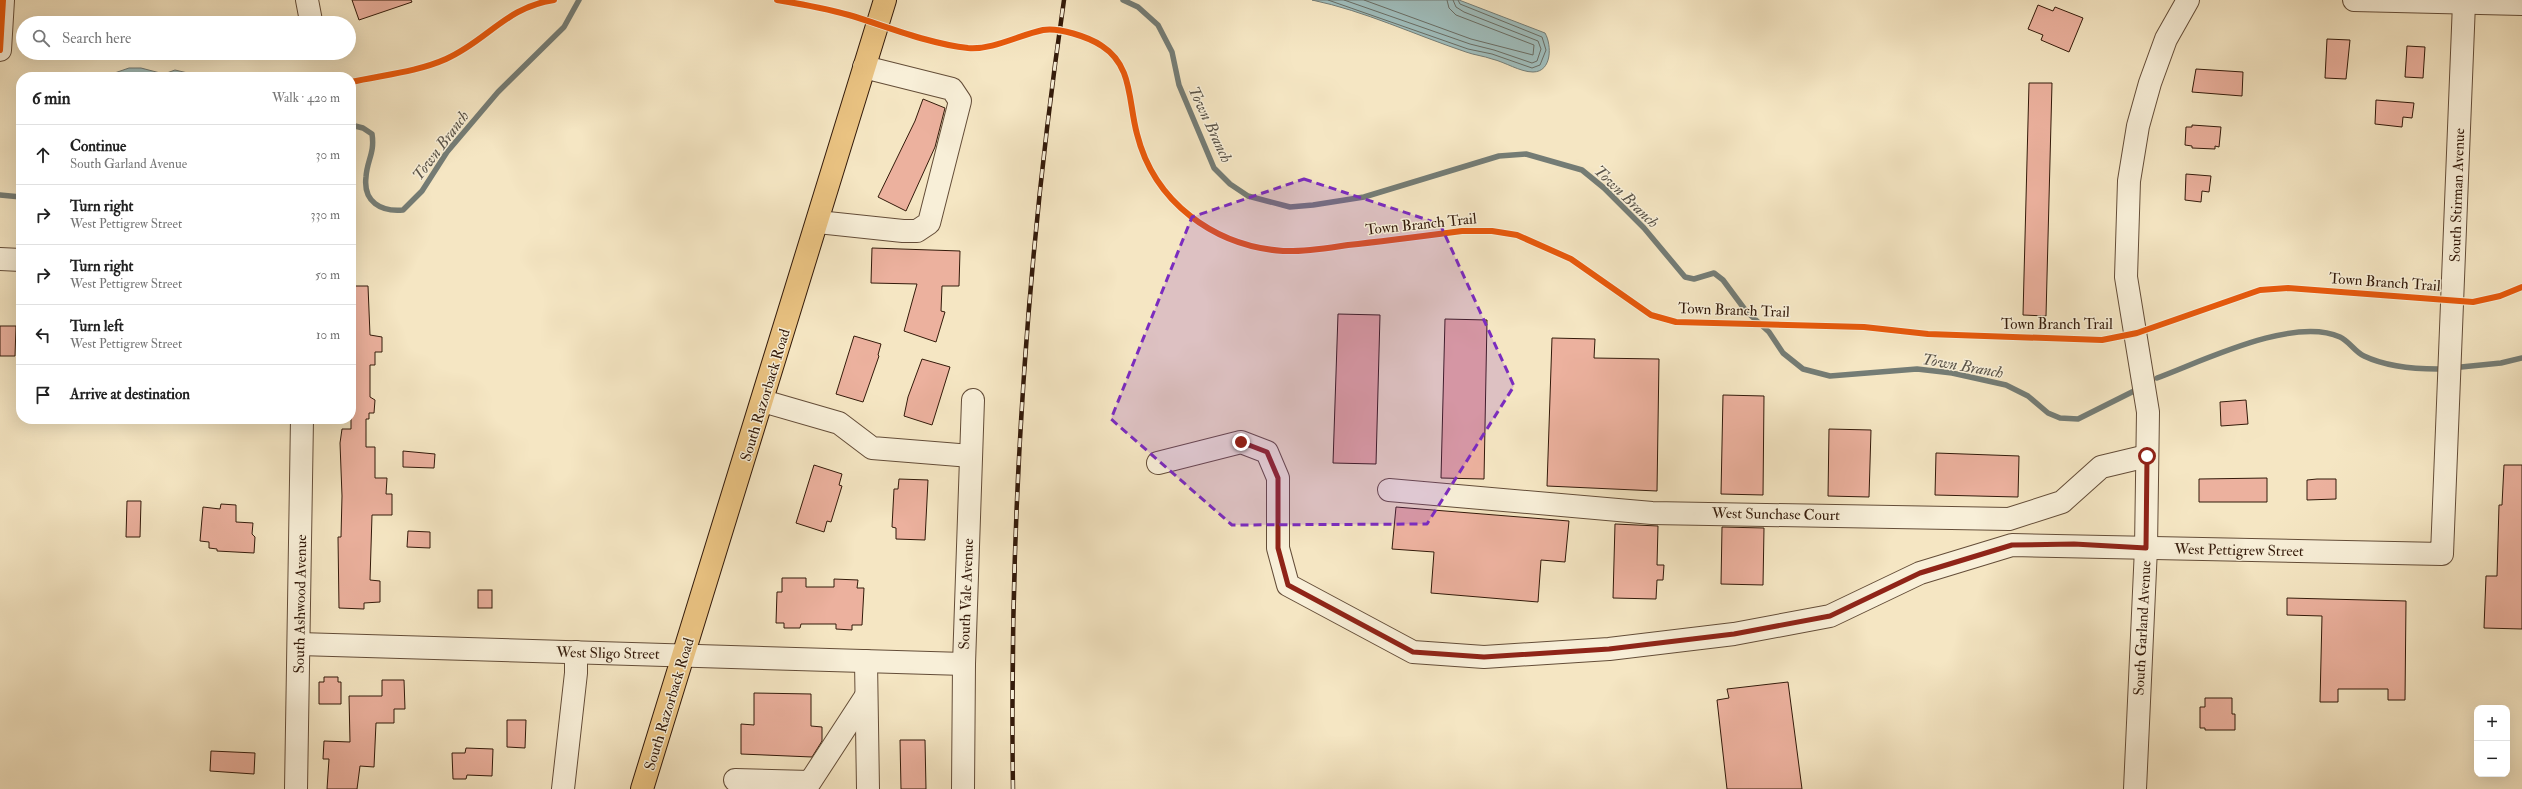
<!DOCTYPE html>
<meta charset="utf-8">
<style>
:root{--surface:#fff;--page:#f6f6f6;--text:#222;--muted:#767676;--line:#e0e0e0}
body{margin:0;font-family:"IM FELL Double Pica",serif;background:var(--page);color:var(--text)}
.controls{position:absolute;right:12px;bottom:12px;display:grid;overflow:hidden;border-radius:8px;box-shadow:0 4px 16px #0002}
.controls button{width:36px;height:36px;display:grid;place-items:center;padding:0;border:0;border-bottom:1px solid var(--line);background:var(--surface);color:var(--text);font:20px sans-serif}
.stop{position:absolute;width:12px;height:12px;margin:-9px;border:3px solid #8f2418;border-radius:50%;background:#fff}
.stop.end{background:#8f2418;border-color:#fff;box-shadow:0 1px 4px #0008}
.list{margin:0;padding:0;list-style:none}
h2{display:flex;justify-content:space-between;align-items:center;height:52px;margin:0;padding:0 16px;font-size:17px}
h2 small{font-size:13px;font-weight:400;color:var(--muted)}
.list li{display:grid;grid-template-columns:26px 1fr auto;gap:12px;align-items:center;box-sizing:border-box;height:60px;padding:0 16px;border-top:1px solid var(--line)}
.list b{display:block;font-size:15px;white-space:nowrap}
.list p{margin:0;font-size:13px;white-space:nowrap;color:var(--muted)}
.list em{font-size:13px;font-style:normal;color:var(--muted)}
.icon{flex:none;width:22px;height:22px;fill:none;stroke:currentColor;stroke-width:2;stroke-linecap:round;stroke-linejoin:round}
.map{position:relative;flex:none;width:2522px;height:789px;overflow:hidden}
.search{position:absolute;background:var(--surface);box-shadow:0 4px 16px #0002;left:16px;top:16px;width:340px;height:44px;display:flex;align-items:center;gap:10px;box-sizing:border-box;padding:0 14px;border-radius:22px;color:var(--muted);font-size:15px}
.panel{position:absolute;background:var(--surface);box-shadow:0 4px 16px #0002;left:16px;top:72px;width:340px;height:352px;border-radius:16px}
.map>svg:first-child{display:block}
.water{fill:#9fbdbc;stroke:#747c75}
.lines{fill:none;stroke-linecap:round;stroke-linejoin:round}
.shore{stroke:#696c63;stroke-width:1}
.stream{stroke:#747c75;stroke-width:5.5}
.building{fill:#ecb19e;stroke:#331a0a}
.minor-casing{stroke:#644d38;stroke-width:24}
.major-casing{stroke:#331a0a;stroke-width:24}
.minor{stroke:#f8efd8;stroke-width:22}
.major{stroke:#eac382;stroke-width:22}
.rail-casing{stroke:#331a0a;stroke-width:4.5}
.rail{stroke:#f8efd8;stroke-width:3;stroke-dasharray:9;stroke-linecap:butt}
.cycleway-casing{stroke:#f8efd8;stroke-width:8}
.cycleway{stroke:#e8590c;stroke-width:6}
.route{stroke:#8f2418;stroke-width:5}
.marked{fill:#7b2cbf;fill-opacity:0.2;stroke:#7b2cbf;stroke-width:3;stroke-dasharray:8 5;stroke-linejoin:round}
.labels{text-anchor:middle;stroke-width:3;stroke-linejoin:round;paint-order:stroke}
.street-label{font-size:15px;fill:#331a0a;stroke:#f8efd8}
.water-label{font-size:16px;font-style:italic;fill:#595348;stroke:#f8efd8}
</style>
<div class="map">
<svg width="2522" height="789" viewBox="0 0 2522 789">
<rect width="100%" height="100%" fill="#f5e6c3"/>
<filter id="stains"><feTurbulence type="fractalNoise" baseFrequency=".005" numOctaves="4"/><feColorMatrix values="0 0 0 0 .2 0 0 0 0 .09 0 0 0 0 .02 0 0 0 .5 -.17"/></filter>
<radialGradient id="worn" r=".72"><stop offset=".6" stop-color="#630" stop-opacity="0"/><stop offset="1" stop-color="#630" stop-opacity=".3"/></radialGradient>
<g class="water">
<path d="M 1312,0 L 1459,0 L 1545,33 C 1552,45 1552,72 1533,72 C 1520,72 1505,62 1492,59 C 1484,56 1474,55 1466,52 C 1415,35 1365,11 1312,0 Z"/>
<path d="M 129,68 L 141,68 L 164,74 L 175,70 L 205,77 L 103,77 Z"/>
</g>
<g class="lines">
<g class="shore">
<path d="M 1328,0 L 1468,49 L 1492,54 L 1532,68 L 1540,65 L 1546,50 L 1542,37 L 1460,4 L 1458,0"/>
<path d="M 1344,0 L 1470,44 L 1494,50 L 1532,63 L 1537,61 L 1541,49 L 1538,41 L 1464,12 L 1456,7 L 1453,0"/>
<path d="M 1364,0 L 1471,39 L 1533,55 L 1534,45 L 1456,15 L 1449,8 L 1447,0"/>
<path d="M 116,77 C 131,72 142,70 157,77"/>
</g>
<g class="stream">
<path d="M 1123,0 L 1138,7 L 1158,25 L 1172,52 L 1179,85 L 1214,168 L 1230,184 L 1248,196 L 1290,207 L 1313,205 L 1364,197 L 1499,156 L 1526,154 L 1582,170 L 1604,188 L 1644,228 L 1685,277 L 1694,279 L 1714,273 L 1723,280 L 1746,311 L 1769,332 L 1783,353 L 1803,369 L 1830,376 L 1917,369 L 1952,373 L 2006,385 L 2028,396 L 2048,413 L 2060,418 L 2078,419 L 2136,390"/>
<path d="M 351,125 L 363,128 L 372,134 C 375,153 367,160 366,177 C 363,202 381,212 403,210 L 422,191 L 447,152 L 498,92 L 564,27 L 579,0"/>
<path d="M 0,195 L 21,197"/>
<path d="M 2461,367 L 2501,363 L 2522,358"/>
<path d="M 2157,378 C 2203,361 2293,316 2340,337 C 2349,341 2355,352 2364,356 C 2387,367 2413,369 2438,369"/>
</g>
</g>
<g class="building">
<path d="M 352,0 L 411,0 L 412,2 L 359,20 Z"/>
<path d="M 2038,5 L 2053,11 L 2055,7 L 2083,18 L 2069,52 L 2041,40 L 2043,35 L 2028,29 Z"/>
<path d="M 2327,39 L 2350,40 L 2346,79 L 2325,78 Z"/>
<path d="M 2407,46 L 2425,47 L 2423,78 L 2405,77 Z"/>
<path d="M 2196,69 L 2243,72 L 2242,96 L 2192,92 Z"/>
<path d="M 2029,83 L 2052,83 L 2046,316 L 2023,315 Z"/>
<path d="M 923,99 L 945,108 L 935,147 L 906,211 L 878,197 L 915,121 Z"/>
<path d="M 2376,100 L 2414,103 L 2412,118 L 2403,117 L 2402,127 L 2375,124 Z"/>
<path d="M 2192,125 L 2221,127 L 2219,147 L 2215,146 L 2215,149 L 2192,148 L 2192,146 L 2185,145 L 2186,127 L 2192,127 Z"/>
<path d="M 2186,174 L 2211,176 L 2209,192 L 2202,191 L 2201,202 L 2185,200 Z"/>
<path d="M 872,248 L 960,251 L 959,286 L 942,286 L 941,311 L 945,312 L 936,342 L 904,331 L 917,284 L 871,283 Z"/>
<path d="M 351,286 L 368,286 L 370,335 L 382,337 L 382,352 L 375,352 L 375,365 L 370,365 L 370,397 L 375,400 L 374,413 L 369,413 L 369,419 L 366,419 L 366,447 L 375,447 L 375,478 L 387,478 L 386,494 L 392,494 L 392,515 L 372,515 L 370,580 L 380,581 L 380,602 L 364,603 L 364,609 L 339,608 L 338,537 L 341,537 L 342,496 L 340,443 L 342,429 L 351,429 Z"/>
<path d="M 1338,314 L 1380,315 L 1376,464 L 1333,463 Z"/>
<path d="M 1445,319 L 1487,320 L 1484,479 L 1441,478 Z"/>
<path d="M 0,326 L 16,326 L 15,356 L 0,356 Z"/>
<path d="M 854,336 L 881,344 L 878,355 L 879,356 L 863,402 L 836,394 Z"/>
<path d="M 1552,338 L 1595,339 L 1594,358 L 1659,359 L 1657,491 L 1547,486 Z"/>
<path d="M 922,359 L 950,367 L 932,425 L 904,416 L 908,397 Z"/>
<path d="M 1723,395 L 1764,396 L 1763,495 L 1721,494 Z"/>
<path d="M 2246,400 L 2248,424 L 2221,426 L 2220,402 Z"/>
<path d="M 1829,429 L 1871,430 L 1869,497 L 1828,496 Z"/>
<path d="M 403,451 L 435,454 L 434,468 L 403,467 Z"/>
<path d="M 1936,453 L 2019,456 L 2018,497 L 1935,495 Z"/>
<path d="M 814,465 L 842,474 L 839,485 L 842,486 L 831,522 L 827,521 L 824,532 L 796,523 Z"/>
<path d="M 2504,465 L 2522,465 L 2522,629 L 2484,628 L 2486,576 L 2497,576 L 2499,505 L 2502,505 Z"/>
<path d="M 2267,478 L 2267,502 L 2199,502 L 2199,479 Z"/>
<path d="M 899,479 L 928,480 L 925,540 L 896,539 L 896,528 L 892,527 L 894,489 L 898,489 Z"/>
<path d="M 2317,479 L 2336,479 L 2336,499 L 2307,500 L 2307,480 Z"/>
<path d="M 127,501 L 141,501 L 140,537 L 126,537 Z"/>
<path d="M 221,504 L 236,505 L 236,522 L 253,523 L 252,534 L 255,537 L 254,553 L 217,551 L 217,549 L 209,548 L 209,542 L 200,541 L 203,507 L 220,509 Z"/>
<path d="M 1396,507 L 1569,521 L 1565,562 L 1541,560 L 1538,602 L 1431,593 L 1434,552 L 1392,549 Z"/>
<path d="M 1615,524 L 1658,526 L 1657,565 L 1664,565 L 1663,580 L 1657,580 L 1656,599 L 1613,598 Z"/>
<path d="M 1722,527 L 1764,528 L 1763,585 L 1721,584 Z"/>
<path d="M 408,531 L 430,532 L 430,548 L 407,547 Z"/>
<path d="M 782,578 L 806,578 L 806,587 L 834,587 L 834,579 L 858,580 L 857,588 L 864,588 L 862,625 L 852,625 L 852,630 L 836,629 L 836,624 L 801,624 L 800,628 L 784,628 L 784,623 L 776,623 L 777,592 L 782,592 Z"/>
<rect x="478" y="590" width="14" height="18"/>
<path d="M 2287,598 L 2406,601 L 2405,700 L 2388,700 L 2388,689 L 2338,689 L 2338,702 L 2320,702 L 2322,616 L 2287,615 Z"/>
<path d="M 324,677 L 338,677 L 338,682 L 341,682 L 341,704 L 319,704 L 319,682 L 324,682 Z"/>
<path d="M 382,680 L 404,680 L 405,709 L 394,709 L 394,723 L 376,723 L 374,767 L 360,766 L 357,789 L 327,789 L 329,759 L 323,759 L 324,741 L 350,742 L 349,696 L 382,696 Z"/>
<path d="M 1788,682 L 1802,789 L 1727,789 L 1717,700 L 1729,698 L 1727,689 Z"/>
<path d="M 754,693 L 811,694 L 811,726 L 822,727 L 822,741 L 812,757 L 741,754 L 741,724 L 754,725 Z"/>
<path d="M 2205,698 L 2232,698 L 2232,714 L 2235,714 L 2235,730 L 2205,730 L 2205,728 L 2200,728 L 2200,707 L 2205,707 Z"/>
<path d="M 507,720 L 526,720 L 525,748 L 507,747 Z"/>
<path d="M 900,740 L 925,740 L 926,789 L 901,789 Z"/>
<path d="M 466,748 L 493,749 L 492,776 L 467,775 L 466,779 L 453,779 L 452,753 L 465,753 Z"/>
<path d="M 211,751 L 255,753 L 254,774 L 210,771 Z"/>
</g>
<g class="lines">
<defs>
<g id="minor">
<path d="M 307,0 L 311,21"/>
<path d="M 2354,0 L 2522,4"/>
<path d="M 0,50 L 3,0"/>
<path d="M 818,222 L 903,231 L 917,231 L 929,223 L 960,101 L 952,89 L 864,67"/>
<path d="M 0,259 L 21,260"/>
<path d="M 763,401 L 839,423 L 872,448 L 971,456"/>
<path d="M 1158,463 L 1241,442 L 1267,452 L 1278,478 L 1278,548 L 1288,585 L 1413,652 L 1484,657 L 1609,649 L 1734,634 L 1830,616 L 1920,573 L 2012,545 L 2442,554 L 2464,3"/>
<path d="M 1389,490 L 1652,513 L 2009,519 L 2062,502 L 2101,467 L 2147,456"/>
<path d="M 299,644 L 964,664"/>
<path d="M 866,661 L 868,789"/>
<path d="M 735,780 L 810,782 L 866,696"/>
<path d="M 296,789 L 302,419"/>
<path d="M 563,789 L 576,673 L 576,652"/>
<path d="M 963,789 L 964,664 L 973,400"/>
<path d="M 2135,789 L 2146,548 L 2148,412 L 2126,277 L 2129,181 L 2138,126 L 2150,83 L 2166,39 L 2188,0"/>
</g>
<path id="major" d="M 642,789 L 885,0"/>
</defs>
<use href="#minor" class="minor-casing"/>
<use href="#major" class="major-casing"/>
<use href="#minor" class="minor"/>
<use href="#major" class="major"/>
<defs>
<path id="rail" d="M 1013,789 C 1009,525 1026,261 1064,0"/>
</defs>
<use href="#rail" class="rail-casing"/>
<use href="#rail" class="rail"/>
<defs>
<g id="cycleway">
<path d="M 777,0 C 801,4 825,8 849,15 C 886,26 929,44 968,48 C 993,50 1019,35 1043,30 C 1058,27 1089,37 1102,46 C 1133,66 1128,101 1137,134 C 1154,202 1214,246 1283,251 C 1304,252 1327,248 1348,245 C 1386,241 1424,236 1462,231 L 1492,231 L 1517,235 L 1571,259 L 1651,315 L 1676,322 L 1864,327 L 1928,334 L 2102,340 L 2137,333 L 2260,290 L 2288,288 L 2473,302 L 2500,296 L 2522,287"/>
<path d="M 0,50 L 3,0"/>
<path d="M 351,82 C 382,75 417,72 446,59 C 487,41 506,7 554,0"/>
</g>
</defs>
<use href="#cycleway" class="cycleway-casing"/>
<use href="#cycleway" class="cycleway"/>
</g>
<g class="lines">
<path class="route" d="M 1241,442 L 1267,452 L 1278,478 L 1278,548 L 1288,585 L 1413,652 L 1484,657 L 1609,649 L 1734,634 L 1830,616 L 1920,573 L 2012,545 L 2074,544 L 2146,548 L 2147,456"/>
</g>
<path class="marked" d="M 1304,179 L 1440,224 L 1514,386 L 1427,524 L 1232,525 L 1111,419 L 1192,217 Z"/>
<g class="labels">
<g class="street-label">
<text transform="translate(2457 195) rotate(-88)" y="5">South Stirman Avenue</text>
<text transform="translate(1421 224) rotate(-6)" y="5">Town Branch Trail</text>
<text transform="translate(2385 282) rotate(4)" y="5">Town Branch Trail</text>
<text transform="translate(1734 310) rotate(2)" y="5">Town Branch Trail</text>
<text x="2057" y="329">Town Branch Trail</text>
<text transform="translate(765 395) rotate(-73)" y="5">South Razorback Road</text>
<text transform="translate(1776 514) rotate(1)" y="5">West Sunchase Court</text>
<text transform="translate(2239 550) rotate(1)" y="5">West Pettigrew Street</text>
<text transform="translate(966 594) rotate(-88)" y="5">South Vale Avenue</text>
<text transform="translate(300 604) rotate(-89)" y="5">South Ashwood Avenue</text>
<text transform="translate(2142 628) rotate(-87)" y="5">South Garland Avenue</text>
<text transform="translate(608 653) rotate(1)" y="5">West Sligo Street</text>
<text transform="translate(669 704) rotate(-73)" y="5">South Razorback Road</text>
</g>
<g class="water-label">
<text transform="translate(1211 124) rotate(65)" y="6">Town Branch</text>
<text transform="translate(440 145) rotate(-53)" y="6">Town Branch</text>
<text transform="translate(1627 196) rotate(44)" y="6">Town Branch</text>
<text transform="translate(1963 365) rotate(10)" y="6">Town Branch</text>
</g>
</g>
<rect width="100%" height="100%" filter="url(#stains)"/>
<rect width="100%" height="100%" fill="url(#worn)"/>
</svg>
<div class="controls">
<button>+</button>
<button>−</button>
</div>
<div class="stop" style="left:2147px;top:456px"></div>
<div class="stop end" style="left:1241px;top:442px"></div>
<div class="search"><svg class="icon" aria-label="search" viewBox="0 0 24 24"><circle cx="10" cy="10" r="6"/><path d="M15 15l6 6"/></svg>Search here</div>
<section class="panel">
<h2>6 min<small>Walk · 420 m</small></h2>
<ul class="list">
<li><svg class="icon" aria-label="ahead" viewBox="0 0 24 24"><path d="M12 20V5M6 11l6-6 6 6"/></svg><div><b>Continue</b><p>South Garland Avenue</p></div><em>30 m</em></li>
<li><svg class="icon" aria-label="right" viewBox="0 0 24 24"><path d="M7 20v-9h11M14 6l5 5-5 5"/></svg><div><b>Turn right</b><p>West Pettigrew Street</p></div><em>330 m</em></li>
<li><svg class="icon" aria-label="right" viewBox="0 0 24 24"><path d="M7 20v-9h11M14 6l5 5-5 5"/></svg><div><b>Turn right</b><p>West Pettigrew Street</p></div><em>50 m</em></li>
<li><svg class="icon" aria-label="left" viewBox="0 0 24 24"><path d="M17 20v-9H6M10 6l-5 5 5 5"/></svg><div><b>Turn left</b><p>West Pettigrew Street</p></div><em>10 m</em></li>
<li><svg class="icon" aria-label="arrive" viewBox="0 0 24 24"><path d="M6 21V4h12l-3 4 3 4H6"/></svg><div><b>Arrive at destination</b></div></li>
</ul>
</section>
</div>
